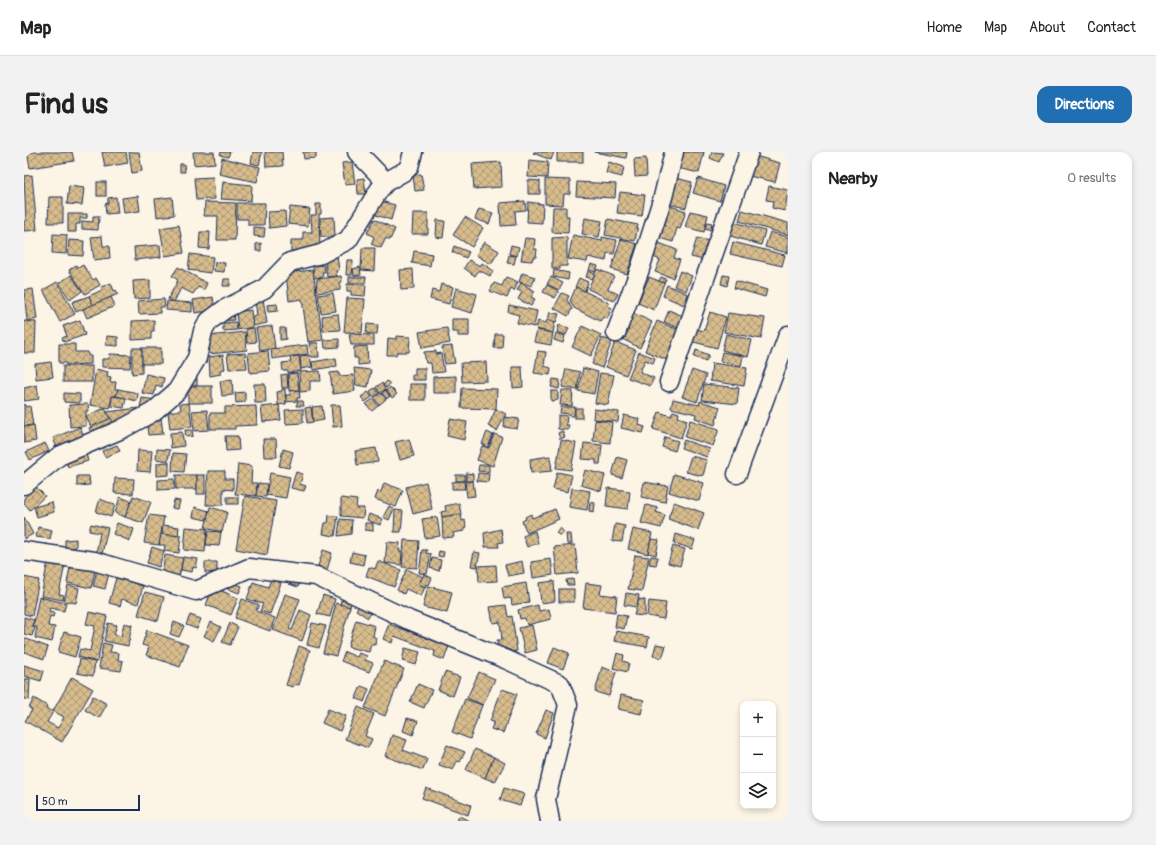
<!DOCTYPE html>
<meta charset="utf-8">
<style>
:root{--surface:#fff;--page:#f2f2f2;--text:#222;--muted:#767676;--line:#e0e0e0;--accent:#1f6fb2}
body{margin:0;font-family:Pangolin,sans-serif;background:var(--page);color:var(--text)}
.controls{position:absolute;right:12px;bottom:12px;display:grid;overflow:hidden;border-radius:8px;box-shadow:0 2px 6px #0003}
.controls button{width:36px;height:36px;display:grid;place-items:center;padding:0;border:0;border-bottom:1px solid var(--line);background:var(--surface);color:var(--text);font:20px sans-serif}
.scale{position:absolute;left:12px;bottom:10px;width:104px;box-sizing:border-box;padding-left:4px;border:2px solid #1b2f5e;border-top:0;font-size:11px;line-height:14px;white-space:nowrap;color:#1b2f5e;-webkit-text-stroke:3px #fcf5e5;paint-order:stroke}
.list{margin:0;padding:0;list-style:none}
h2{display:flex;justify-content:space-between;align-items:center;height:52px;margin:0;padding:0 16px;font-size:17px}
h2 small{font-size:13px;font-weight:400;color:var(--muted)}
.icon{flex:none;width:22px;height:22px;fill:none;stroke:currentColor;stroke-width:2;stroke-linecap:round;stroke-linejoin:round}
.map{position:relative;flex:none;width:764px;height:669px;overflow:hidden;border-radius:12px}
header{display:flex;align-items:center;gap:24px;box-sizing:border-box;height:56px;padding:0 20px;background:var(--surface);border-bottom:1px solid var(--line)}
header strong{font-size:19px}
nav{display:flex;gap:22px;margin-inline-start:auto;font-size:14px}
.intro{display:flex;align-items:center;justify-content:space-between;box-sizing:border-box;height:96px;padding:0 24px}
h1{margin:0;font-size:28px}
.button{padding:10px 18px;border-radius:12px;background:var(--accent);color:#fff;font-size:14px;font-weight:700}
main{display:flex;gap:24px;padding:0 24px}
aside{flex:1;background:var(--surface);border-radius:12px;box-shadow:0 2px 6px #0003}
.map>svg:first-child{display:block}
.building{fill:url(#building-cross-hatch);stroke:#1b2f5e}
.lines{fill:none;stroke-linecap:round;stroke-linejoin:round}
.minor-casing{stroke:#1b2f5e;stroke-width:21}
.minor{stroke:#fcf5e5;stroke-width:18}
</style>
<header>
<strong>Map</strong>
<nav><a>Home</a><a>Map</a><a>About</a><a>Contact</a></nav>
</header>
<div class="intro"><h1>Find us</h1><a class="button">Directions</a></div>
<main>
<div class="map">
<svg width="764" height="669" viewBox="0 0 764 669">
<defs>
<pattern id="building-cross-hatch" width="8" height="8" patternUnits="userSpaceOnUse"><rect width="8" height="8" fill="#d7bc8c"/><path d="M0 0l8 8M0 8l8-8" fill="none" stroke="#ae9976"/></pattern>
</defs>
<rect width="100%" height="100%" fill="#fcf5e5"/>
<filter id="ink" filterUnits="userSpaceOnUse"><feTurbulence type="fractalNoise" baseFrequency=".025" numOctaves="2"/><feDisplacementMap in="SourceGraphic" scale="8" xChannelSelector="R" yChannelSelector="G"/><feConvolveMatrix kernelMatrix="1 2 1 2 8 2 1 2 1" color-interpolation-filters="sRGB"/></filter>
<g filter="url(#ink)">
<g class="building">
<path d="M 3,0 L 48,0 L 50,9 L 6,16 Z"/>
<path d="M 78,0 L 102,0 L 104,11 L 81,15 Z"/>
<path d="M 105,0 L 115,0 L 118,19 L 108,21 Z"/>
<path d="M 169,0 L 190,0 L 191,11 L 170,13 Z"/>
<path d="M 197,0 L 206,0 L 204,5 L 196,3 Z"/>
<path d="M 229,0 L 238,0 L 235,13 L 227,11 Z"/>
<path d="M 241,0 L 258,0 L 259,14 L 242,15 Z"/>
<path d="M 279,0 L 292,0 L 292,6 L 280,7 Z"/>
<path d="M 510,0 L 530,0 L 527,8 L 509,1 Z"/>
<rect x="533" y="0" width="26" height="10"/>
<path d="M 570,0 L 603,0 L 602,6 Z"/>
<path d="M 653,0 L 680,0 L 675,21 L 649,15 Z"/>
<path d="M 688,0 L 699,1 L 695,10 L 686,6 Z"/>
<path d="M 731,4 L 756,11 L 751,30 L 725,24 Z"/>
<path d="M 198,6 L 236,15 L 233,30 L 195,22 Z"/>
<path d="M 622,6 L 623,24 L 611,25 L 610,7 Z"/>
<path d="M 505,8 L 524,10 L 523,26 L 504,25 Z"/>
<path d="M 328,10 L 331,32 L 321,33 L 318,11 Z"/>
<path d="M 477,10 L 478,35 L 450,37 L 448,12 Z"/>
<path d="M 585,10 L 600,15 L 598,25 L 582,21 Z"/>
<path d="M 156,12 L 160,12 L 161,20 L 156,20 Z"/>
<path d="M 397,22 L 400,38 L 391,39 L 389,23 Z"/>
<path d="M 8,23 L 13,78 L 0,79 L 0,69 L 2,69 L 0,24 Z"/>
<path d="M 189,25 L 191,47 L 172,48 L 170,26 Z"/>
<path d="M 647,25 L 668,30 L 662,56 L 640,51 Z"/>
<path d="M 340,26 L 342,42 L 334,42 L 333,27 Z"/>
<path d="M 674,26 L 700,34 L 696,49 L 669,41 Z"/>
<path d="M 521,27 L 546,28 L 546,42 L 540,42 L 539,53 L 521,52 Z"/>
<path d="M 504,28 L 516,29 L 516,42 L 504,42 Z"/>
<rect x="73" y="30" width="9" height="14"/>
<path d="M 199,30 L 228,33 L 227,49 L 197,47 Z"/>
<path d="M 553,30 L 592,32 L 591,46 L 552,44 Z"/>
<path d="M 45,34 L 60,36 L 58,53 L 43,52 Z"/>
<path d="M 745,34 L 764,38 L 761,59 L 748,56 L 749,49 L 742,48 Z"/>
<path d="M 596,40 L 621,43 L 618,64 L 593,61 Z"/>
<path d="M 114,44 L 116,59 L 100,61 L 98,46 Z"/>
<path d="M 25,45 L 39,45 L 39,71 L 24,71 Z"/>
<path d="M 92,45 L 94,61 L 82,62 L 81,52 L 84,51 L 84,46 Z"/>
<path d="M 148,45 L 150,63 L 133,65 L 131,47 Z"/>
<path d="M 353,48 L 371,53 L 367,68 L 349,62 Z"/>
<path d="M 501,49 L 502,58 L 491,59 L 492,73 L 477,74 L 476,51 Z"/>
<path d="M 181,50 L 212,51 L 211,88 L 193,88 L 194,64 L 180,64 Z"/>
<path d="M 504,50 L 519,52 L 518,71 L 503,70 Z"/>
<path d="M 213,51 L 241,51 L 240,73 L 224,73 L 224,67 L 213,67 Z"/>
<path d="M 292,52 L 297,52 L 297,62 L 295,62 L 296,99 L 267,99 L 267,88 L 279,88 L 279,80 L 288,80 L 287,63 L 292,63 Z"/>
<path d="M 643,53 L 662,59 L 656,77 L 653,76 L 649,90 L 632,85 Z"/>
<path d="M 266,55 L 286,57 L 284,74 L 264,72 Z"/>
<path d="M 529,55 L 542,55 L 542,64 L 545,64 L 544,81 L 528,80 Z"/>
<path d="M 455,57 L 469,61 L 465,72 L 451,67 Z"/>
<path d="M 718,58 L 764,71 L 764,83 L 715,69 Z"/>
<path d="M 261,59 L 262,74 L 245,76 L 244,60 Z"/>
<path d="M 666,59 L 684,63 L 680,80 L 661,75 Z"/>
<path d="M 389,61 L 404,61 L 404,82 L 388,82 Z"/>
<path d="M 44,62 L 63,62 L 63,66 L 56,66 L 56,72 L 52,72 L 52,80 L 44,80 Z"/>
<path d="M 69,64 L 75,64 L 74,78 L 58,77 L 58,69 L 69,70 Z"/>
<path d="M 310,65 L 311,85 L 297,85 L 296,66 Z"/>
<path d="M 441,65 L 459,76 L 448,95 L 429,83 Z"/>
<path d="M 561,66 L 578,69 L 575,85 L 558,82 Z"/>
<path d="M 350,67 L 371,77 L 366,88 L 362,86 L 357,96 L 347,92 L 350,85 L 343,81 Z"/>
<path d="M 584,67 L 614,73 L 611,89 L 581,83 Z"/>
<path d="M 413,68 L 421,69 L 419,86 L 412,85 Z"/>
<path d="M 707,69 L 741,79 L 737,93 L 703,83 Z"/>
<path d="M 683,70 L 688,71 L 687,78 L 681,76 Z"/>
<path d="M 155,73 L 160,101 L 141,104 L 136,76 Z"/>
<path d="M 230,75 L 241,76 L 240,85 L 230,84 Z"/>
<path d="M 176,80 L 186,80 L 185,97 L 175,96 Z"/>
<path d="M 746,80 L 764,85 L 764,101 L 741,95 Z"/>
<path d="M 29,82 L 43,83 L 42,102 L 28,101 Z"/>
<path d="M 549,83 L 578,89 L 578,85 L 593,88 L 590,102 L 583,101 L 582,109 L 564,105 L 563,110 L 544,107 Z"/>
<path d="M 78,84 L 79,94 L 85,94 L 86,106 L 70,108 L 67,85 Z"/>
<path d="M 543,85 L 543,114 L 536,114 L 536,117 L 528,117 L 528,86 Z"/>
<path d="M 501,86 L 511,87 L 510,97 L 513,97 L 512,105 L 509,105 L 508,109 L 497,108 Z"/>
<path d="M 673,86 L 689,90 L 684,109 L 667,105 Z"/>
<path d="M 597,87 L 613,92 L 603,122 L 587,117 Z"/>
<path d="M 45,88 L 60,89 L 59,104 L 44,103 Z"/>
<path d="M 630,89 L 653,98 L 650,106 L 656,108 L 649,126 L 631,120 L 636,108 L 625,103 Z"/>
<path d="M 460,90 L 475,99 L 467,112 L 452,103 Z"/>
<path d="M 709,90 L 761,103 L 758,114 L 706,102 Z"/>
<path d="M 237,91 L 237,99 L 232,99 L 232,92 Z"/>
<path d="M 136,93 L 137,105 L 111,108 L 110,95 Z"/>
<path d="M 487,93 L 495,95 L 493,104 L 485,102 Z"/>
<path d="M 430,94 L 445,100 L 442,106 L 428,100 Z"/>
<path d="M 338,96 L 351,96 L 350,119 L 337,118 Z"/>
<path d="M 390,99 L 408,102 L 406,114 L 388,111 Z"/>
<path d="M 315,100 L 315,104 L 313,104 L 315,118 L 312,119 L 313,124 L 303,125 L 301,107 Z"/>
<path d="M 166,102 L 189,105 L 187,121 L 164,118 Z"/>
<path d="M 485,103 L 492,104 L 490,112 L 483,111 Z"/>
<path d="M 323,108 L 329,108 L 328,123 L 322,123 Z"/>
<path d="M 445,108 L 456,114 L 458,111 L 470,119 L 466,124 L 455,118 L 451,124 L 440,116 Z"/>
<path d="M 191,110 L 201,111 L 200,120 L 190,119 Z"/>
<path d="M 567,112 L 574,114 L 571,120 L 565,118 Z"/>
<path d="M 52,113 L 54,116 L 59,113 L 69,128 L 72,126 L 76,133 L 61,142 L 45,118 Z"/>
<path d="M 269,113 L 270,120 L 289,118 L 299,188 L 284,190 L 278,147 L 265,149 L 262,122 Z"/>
<path d="M 300,113 L 301,120 L 298,120 L 299,125 L 290,126 L 289,114 Z"/>
<path d="M 154,115 L 183,131 L 180,138 L 174,135 L 169,142 L 157,136 L 150,150 L 144,147 L 154,128 L 148,124 Z"/>
<path d="M 336,115 L 337,123 L 330,124 L 329,117 Z"/>
<path d="M 389,117 L 390,137 L 377,138 L 376,118 Z"/>
<path d="M 573,117 L 590,124 L 584,137 L 594,142 L 590,149 L 564,137 Z"/>
<path d="M 530,118 L 545,121 L 544,128 L 529,125 Z"/>
<path d="M 564,119 L 571,122 L 568,127 L 562,125 Z"/>
<path d="M 656,119 L 668,124 L 662,139 L 650,134 Z"/>
<path d="M 498,121 L 511,125 L 508,134 L 495,130 Z"/>
<path d="M 47,123 L 58,139 L 46,148 L 35,131 Z"/>
<path d="M 699,123 L 705,124 L 703,134 L 697,132 Z"/>
<path d="M 317,124 L 318,130 L 316,130 L 316,138 L 292,141 L 293,127 Z"/>
<path d="M 325,125 L 342,125 L 341,131 L 325,131 Z"/>
<path d="M 482,125 L 494,130 L 490,139 L 487,137 L 483,146 L 466,139 L 470,131 L 478,134 Z"/>
<path d="M 527,125 L 539,131 L 535,138 L 523,132 Z"/>
<path d="M 625,125 L 640,131 L 630,158 L 614,151 Z"/>
<path d="M 637,125 L 642,127 L 640,131 L 635,129 Z"/>
<path d="M 555,126 L 564,130 L 561,139 L 551,135 Z"/>
<path d="M 200,127 L 206,127 L 206,134 L 199,134 Z"/>
<path d="M 126,128 L 126,146 L 110,147 L 109,129 Z"/>
<path d="M 712,129 L 743,138 L 741,145 L 710,136 Z"/>
<path d="M 33,130 L 51,162 L 36,170 L 19,138 Z"/>
<path d="M 87,131 L 90,139 L 92,138 L 94,142 L 69,153 L 65,144 L 78,138 L 77,135 Z"/>
<path d="M 497,131 L 511,139 L 507,145 L 511,147 L 507,154 L 494,147 L 498,140 L 493,138 Z"/>
<path d="M 323,132 L 342,133 L 341,144 L 327,143 L 327,139 L 323,139 Z"/>
<path d="M 417,132 L 429,135 L 425,152 L 406,147 L 408,138 L 415,140 Z"/>
<path d="M 523,133 L 535,139 L 531,146 L 519,140 Z"/>
<path d="M 643,133 L 664,142 L 660,153 L 639,144 Z"/>
<path d="M 552,135 L 585,151 L 584,154 L 588,156 L 583,167 L 579,165 L 576,169 L 550,156 L 546,149 Z"/>
<path d="M 432,136 L 453,142 L 448,161 L 427,155 Z"/>
<path d="M 9,137 L 13,167 L 3,169 L 0,138 Z"/>
<path d="M 309,141 L 312,159 L 297,161 L 294,143 Z"/>
<path d="M 538,141 L 545,144 L 543,148 L 548,157 L 544,164 L 530,156 Z"/>
<path d="M 65,144 L 69,153 L 52,160 L 48,150 Z"/>
<path d="M 87,145 L 91,154 L 63,166 L 59,157 Z"/>
<path d="M 189,145 L 191,158 L 171,161 L 169,148 Z"/>
<path d="M 323,146 L 341,147 L 338,181 L 320,180 Z"/>
<path d="M 140,147 L 141,155 L 136,155 L 136,161 L 115,162 L 114,149 Z"/>
<path d="M 239,147 L 243,171 L 229,174 L 228,165 L 233,164 L 231,148 Z"/>
<path d="M 143,149 L 168,151 L 168,160 L 142,158 Z"/>
<path d="M 253,152 L 254,159 L 244,160 L 243,153 Z"/>
<path d="M 485,153 L 513,159 L 510,175 L 493,171 L 495,163 L 484,160 Z"/>
<path d="M 227,158 L 229,175 L 214,178 L 212,160 Z"/>
<path d="M 645,158 L 659,164 L 654,176 L 640,170 Z"/>
<path d="M 605,159 L 628,170 L 616,196 L 600,188 L 605,176 L 598,173 Z"/>
<path d="M 526,160 L 535,162 L 532,170 L 524,168 Z"/>
<path d="M 686,160 L 702,165 L 693,196 L 666,189 L 670,176 L 680,179 Z"/>
<path d="M 209,161 L 210,168 L 198,169 Z"/>
<path d="M 704,161 L 741,166 L 737,187 L 700,180 Z"/>
<path d="M 314,162 L 316,178 L 299,179 L 298,164 Z"/>
<path d="M 428,167 L 445,167 L 445,184 L 434,184 L 434,180 L 428,180 Z"/>
<path d="M 56,168 L 61,183 L 40,190 L 38,186 L 43,184 L 39,174 Z"/>
<path d="M 130,168 L 130,179 L 127,179 L 127,187 L 108,188 L 108,169 Z"/>
<path d="M 523,168 L 531,170 L 529,181 L 512,177 L 514,169 L 522,171 Z"/>
<path d="M 0,169 L 12,170 L 11,201 L 0,201 Z"/>
<path d="M 633,169 L 660,180 L 643,208 L 621,199 Z"/>
<path d="M 212,170 L 213,178 L 199,179 L 199,171 Z"/>
<path d="M 343,172 L 354,173 L 353,182 L 342,181 Z"/>
<path d="M 535,173 L 545,176 L 542,183 L 533,180 Z"/>
<path d="M 248,174 L 251,196 L 236,199 L 232,176 Z"/>
<path d="M 558,174 L 577,183 L 567,204 L 548,195 Z"/>
<path d="M 230,176 L 232,190 L 223,191 L 222,177 Z"/>
<path d="M 256,176 L 261,176 L 262,187 L 256,188 Z"/>
<path d="M 423,176 L 426,191 L 398,196 L 395,180 Z"/>
<path d="M 513,178 L 529,181 L 527,193 L 510,190 Z"/>
<path d="M 221,180 L 223,198 L 186,202 L 184,184 Z"/>
<path d="M 532,181 L 541,184 L 539,191 L 530,188 Z"/>
<path d="M 325,182 L 350,183 L 350,193 L 327,193 Z"/>
<path d="M 471,182 L 479,182 L 478,196 L 470,196 Z"/>
<path d="M 702,182 L 728,188 L 724,205 L 698,198 Z"/>
<path d="M 83,184 L 94,185 L 94,194 L 82,193 Z"/>
<path d="M 372,184 L 386,185 L 385,200 L 373,200 L 372,203 L 363,203 L 364,186 L 372,187 Z"/>
<path d="M 578,186 L 588,189 L 578,216 L 568,212 Z"/>
<path d="M 315,187 L 315,195 L 301,196 L 300,188 Z"/>
<path d="M 591,190 L 612,198 L 602,223 L 582,215 Z"/>
<path d="M 285,191 L 294,191 L 295,205 L 288,205 Z"/>
<path d="M 35,192 L 51,192 L 51,200 L 64,200 L 64,204 L 67,204 L 67,212 L 42,213 L 42,211 L 35,211 Z"/>
<path d="M 283,193 L 284,202 L 248,207 L 247,197 Z"/>
<path d="M 343,194 L 344,212 L 334,213 L 334,206 L 330,206 L 330,195 Z"/>
<path d="M 428,194 L 431,211 L 421,212 L 418,195 Z"/>
<path d="M 108,196 L 118,196 L 118,221 L 108,222 Z"/>
<rect x="118" y="196" width="19" height="16"/>
<path d="M 672,198 L 685,203 L 682,209 L 670,205 Z"/>
<path d="M 244,199 L 246,219 L 226,221 L 224,201 Z"/>
<path d="M 412,199 L 412,202 L 417,201 L 420,220 L 408,221 L 407,211 L 402,211 L 400,200 Z"/>
<path d="M 514,199 L 522,200 L 520,214 L 527,216 L 526,223 L 510,221 Z"/>
<path d="M 615,200 L 631,206 L 629,211 L 621,208 L 616,220 L 630,226 L 626,234 L 604,226 Z"/>
<path d="M 698,200 L 719,204 L 717,214 L 696,209 Z"/>
<path d="M 221,201 L 223,216 L 205,217 L 203,202 Z"/>
<path d="M 86,202 L 107,203 L 106,216 L 78,215 L 78,207 L 85,207 Z"/>
<path d="M 199,203 L 201,217 L 196,218 L 197,222 L 186,224 L 185,205 Z"/>
<path d="M 286,203 L 288,215 L 277,217 L 276,204 Z"/>
<path d="M 275,204 L 277,219 L 264,221 L 264,219 L 259,219 L 258,211 L 267,210 L 266,205 Z"/>
<path d="M 312,206 L 313,214 L 289,218 L 288,210 Z"/>
<path d="M 27,210 L 29,225 L 12,227 L 11,212 Z"/>
<path d="M 462,210 L 463,229 L 438,230 L 437,211 Z"/>
<path d="M 688,211 L 723,216 L 720,234 L 686,229 Z"/>
<rect x="39" y="214" width="29" height="16"/>
<path d="M 488,215 L 498,215 L 499,235 L 489,236 Z"/>
<path d="M 330,216 L 347,218 L 344,235 L 332,233 Z"/>
<path d="M 391,216 L 401,216 L 401,228 L 388,228 L 388,223 L 391,223 Z"/>
<path d="M 559,216 L 574,220 L 570,242 L 554,239 Z"/>
<path d="M 72,217 L 84,220 L 83,224 L 87,225 L 86,230 L 92,230 L 91,237 L 94,237 L 92,244 L 88,244 L 86,256 L 66,253 Z"/>
<path d="M 542,217 L 556,220 L 553,238 L 538,235 Z"/>
<path d="M 668,218 L 682,223 L 673,250 L 658,245 Z"/>
<path d="M 296,219 L 297,229 L 286,229 L 286,239 L 276,240 L 275,220 Z"/>
<path d="M 315,220 L 315,224 L 329,223 L 331,239 L 309,242 L 306,221 Z"/>
<path d="M 273,221 L 275,238 L 265,239 L 264,222 Z"/>
<path d="M 576,221 L 590,223 L 584,253 L 571,251 Z"/>
<path d="M 122,222 L 140,226 L 138,235 L 132,233 L 130,243 L 118,241 Z"/>
<path d="M 263,222 L 264,236 L 258,236 L 257,223 Z"/>
<path d="M 432,224 L 432,241 L 409,241 L 409,225 Z"/>
<rect x="165" y="227" width="8" height="7"/>
<path d="M 208,227 L 209,243 L 198,244 L 196,229 Z"/>
<path d="M 529,227 L 536,228 L 535,237 L 527,235 Z"/>
<path d="M 363,229 L 366,232 L 362,236 L 359,233 Z"/>
<path d="M 358,231 L 361,237 L 356,241 L 352,235 Z"/>
<path d="M 230,232 L 241,232 L 242,251 L 231,251 Z"/>
<rect x="386" y="232" width="15" height="16"/>
<path d="M 680,232 L 715,236 L 713,252 L 678,248 Z"/>
<path d="M 13,233 L 15,247 L 0,249 L 0,236 Z"/>
<rect x="164" y="234" width="24" height="17"/>
<path d="M 366,235 L 373,242 L 368,246 L 362,238 Z"/>
<path d="M 351,236 L 355,241 L 349,245 L 346,239 Z"/>
<path d="M 438,236 L 473,237 L 472,257 L 437,256 Z"/>
<path d="M 94,237 L 114,241 L 113,249 L 92,244 Z"/>
<path d="M 258,237 L 261,237 L 262,252 L 254,253 L 253,240 L 258,239 Z"/>
<path d="M 275,238 L 276,246 L 273,246 L 273,249 L 262,250 L 262,243 L 266,243 L 266,239 Z"/>
<path d="M 361,238 L 366,244 L 363,247 L 358,241 Z"/>
<path d="M 538,238 L 549,239 L 548,254 L 536,253 Z"/>
<path d="M 527,239 L 534,239 L 534,248 L 527,249 Z"/>
<path d="M 221,240 L 221,250 L 212,251 L 211,241 Z"/>
<path d="M 344,240 L 348,245 L 341,250 L 337,245 Z"/>
<path d="M 40,241 L 56,242 L 56,251 L 40,250 Z"/>
<path d="M 357,241 L 362,247 L 355,253 L 350,246 Z"/>
<path d="M 88,244 L 102,246 L 100,256 L 87,254 Z"/>
<path d="M 118,246 L 133,248 L 132,257 L 116,255 Z"/>
<path d="M 349,247 L 354,254 L 348,259 L 342,252 Z"/>
<path d="M 649,247 L 675,253 L 676,249 L 696,255 L 691,273 L 671,266 L 672,262 L 647,256 Z"/>
<path d="M 274,249 L 279,249 L 280,254 L 272,254 Z"/>
<path d="M 165,251 L 168,275 L 146,277 L 144,260 L 157,258 L 156,252 Z"/>
<path d="M 0,252 L 2,255 L 6,254 L 9,273 L 0,274 Z"/>
<path d="M 64,252 L 65,259 L 62,259 L 62,274 L 46,275 L 45,253 Z"/>
<path d="M 255,253 L 257,268 L 239,270 L 237,255 Z"/>
<path d="M 307,253 L 316,253 L 318,274 L 309,275 Z"/>
<path d="M 232,254 L 233,273 L 211,274 L 211,277 L 186,277 L 186,261 L 201,261 L 201,255 Z"/>
<path d="M 298,254 L 300,268 L 289,270 L 288,255 Z"/>
<path d="M 287,255 L 289,270 L 283,271 L 281,256 Z"/>
<path d="M 537,255 L 551,255 L 550,264 L 546,264 L 546,262 L 536,261 Z"/>
<path d="M 81,256 L 86,267 L 67,275 L 62,264 Z"/>
<path d="M 114,256 L 115,267 L 89,273 L 83,260 Z"/>
<rect x="551" y="256" width="7" height="10"/>
<path d="M 279,257 L 279,271 L 262,272 L 261,258 Z"/>
<path d="M 472,257 L 482,262 L 473,279 L 464,274 Z"/>
<path d="M 570,257 L 595,260 L 594,270 L 569,267 Z"/>
<path d="M 183,258 L 185,278 L 170,279 L 168,259 Z"/>
<path d="M 649,259 L 655,261 L 654,265 L 663,268 L 657,286 L 629,277 L 635,260 L 647,264 Z"/>
<path d="M 534,263 L 543,264 L 542,273 L 545,273 L 544,278 L 534,277 Z"/>
<path d="M 600,263 L 616,267 L 615,273 L 621,275 L 619,281 L 597,276 Z"/>
<path d="M 137,265 L 139,282 L 124,283 L 123,274 L 126,273 L 126,266 Z"/>
<path d="M 481,265 L 495,267 L 493,277 L 480,275 Z"/>
<path d="M 87,266 L 92,278 L 70,288 L 65,276 Z"/>
<path d="M 426,267 L 443,270 L 440,288 L 423,284 Z"/>
<path d="M 571,268 L 588,270 L 586,291 L 569,289 Z"/>
<path d="M 666,268 L 695,277 L 689,294 L 661,285 Z"/>
<path d="M 10,273 L 12,289 L 0,291 L 0,275 Z"/>
<path d="M 56,275 L 63,292 L 36,303 L 29,286 Z"/>
<path d="M 161,278 L 168,278 L 169,284 L 162,285 Z"/>
<path d="M 538,279 L 541,285 L 536,287 L 534,281 Z"/>
<path d="M 158,280 L 160,294 L 147,296 L 146,281 Z"/>
<path d="M 463,280 L 469,283 L 464,295 L 458,292 Z"/>
<path d="M 470,282 L 478,285 L 469,314 L 453,308 L 458,294 L 465,296 Z"/>
<path d="M 201,284 L 214,284 L 215,298 L 202,299 Z"/>
<path d="M 641,285 L 654,289 L 651,299 L 638,295 Z"/>
<path d="M 239,287 L 252,287 L 253,305 L 240,305 Z"/>
<path d="M 385,287 L 390,304 L 376,308 L 371,290 Z"/>
<path d="M 537,288 L 552,291 L 547,318 L 532,316 Z"/>
<path d="M 660,288 L 686,297 L 683,305 L 657,296 Z"/>
<path d="M 21,291 L 25,299 L 6,308 L 2,300 Z"/>
<path d="M 560,291 L 578,293 L 576,312 L 572,312 L 572,308 L 558,307 Z"/>
<path d="M 93,293 L 96,299 L 81,305 L 78,299 Z"/>
<path d="M 352,296 L 354,310 L 333,313 L 331,299 Z"/>
<path d="M 133,297 L 146,298 L 144,309 L 132,307 Z"/>
<path d="M 259,297 L 269,300 L 265,316 L 255,314 Z"/>
<path d="M 61,298 L 64,309 L 44,315 L 40,304 Z"/>
<path d="M 114,298 L 128,299 L 126,320 L 113,319 Z"/>
<path d="M 149,301 L 162,302 L 160,320 L 148,319 Z"/>
<path d="M 526,304 L 528,319 L 507,321 L 506,307 Z"/>
<path d="M 667,304 L 683,308 L 679,324 L 662,320 Z"/>
<path d="M 593,305 L 603,308 L 598,326 L 588,323 Z"/>
<path d="M 145,310 L 145,323 L 133,324 L 133,311 Z"/>
<path d="M 214,312 L 228,314 L 227,331 L 233,331 L 232,344 L 211,342 Z"/>
<path d="M 455,313 L 465,313 L 465,320 L 454,319 Z"/>
<path d="M 561,318 L 581,323 L 577,339 L 557,333 Z"/>
<path d="M 184,319 L 201,319 L 201,327 L 209,327 L 209,338 L 199,337 L 199,353 L 182,353 Z"/>
<path d="M 272,320 L 279,322 L 276,332 L 282,334 L 280,339 L 267,336 Z"/>
<path d="M 533,320 L 548,323 L 544,340 L 529,337 Z"/>
<path d="M 246,321 L 266,325 L 262,346 L 242,343 Z"/>
<path d="M 442,321 L 449,322 L 449,329 L 442,329 Z"/>
<path d="M 454,321 L 465,322 L 464,330 L 453,329 Z"/>
<path d="M 650,322 L 680,331 L 675,349 L 645,340 Z"/>
<rect x="152" y="323" width="21" height="14"/>
<rect x="173" y="323" width="8" height="19"/>
<rect x="432" y="323" width="9" height="6"/>
<path d="M 53,324 L 65,324 L 66,333 L 53,334 Z"/>
<path d="M 91,326 L 110,327 L 109,342 L 90,341 Z"/>
<path d="M 150,327 L 151,337 L 134,338 L 134,328 Z"/>
<path d="M 440,329 L 441,337 L 428,337 L 428,330 Z"/>
<path d="M 449,329 L 451,344 L 443,345 L 441,330 Z"/>
<path d="M 402,330 L 408,357 L 389,362 L 382,335 Z"/>
<path d="M 620,330 L 644,334 L 641,350 L 617,345 Z"/>
<path d="M 234,331 L 243,332 L 242,345 L 232,344 Z"/>
<path d="M 360,331 L 379,338 L 372,355 L 351,347 L 354,339 L 357,340 Z"/>
<path d="M 12,335 L 21,344 L 6,358 L 0,351 L 0,346 Z"/>
<path d="M 548,336 L 566,339 L 563,358 L 545,355 Z"/>
<path d="M 584,336 L 606,339 L 604,357 L 582,354 Z"/>
<path d="M 109,344 L 127,350 L 119,371 L 101,365 Z"/>
<path d="M 221,344 L 252,349 L 243,403 L 212,397 Z"/>
<path d="M 96,345 L 107,349 L 101,365 L 91,361 Z"/>
<rect x="203" y="345" width="11" height="7"/>
<path d="M 317,346 L 333,348 L 332,356 L 340,356 L 339,366 L 317,364 Z"/>
<path d="M 76,347 L 91,353 L 87,365 L 72,360 Z"/>
<path d="M 150,348 L 156,349 L 154,357 L 148,356 Z"/>
<path d="M 28,350 L 30,360 L 13,365 L 10,355 Z"/>
<path d="M 566,350 L 571,351 L 570,360 L 565,359 Z"/>
<path d="M 650,350 L 680,361 L 674,378 L 644,367 Z"/>
<path d="M 435,351 L 437,362 L 418,365 L 417,360 L 422,359 L 421,354 Z"/>
<path d="M 622,353 L 634,356 L 632,360 L 641,363 L 637,376 L 617,371 Z"/>
<path d="M 365,354 L 370,357 L 365,368 L 359,365 Z"/>
<path d="M 171,355 L 185,359 L 182,368 L 169,365 Z"/>
<path d="M 186,355 L 203,360 L 198,380 L 181,376 Z"/>
<path d="M 531,357 L 535,367 L 503,381 L 498,369 L 502,367 L 501,365 L 507,362 L 508,366 Z"/>
<path d="M 371,358 L 379,359 L 377,380 L 370,380 Z"/>
<path d="M 345,362 L 359,367 L 356,373 L 343,368 Z"/>
<path d="M 437,362 L 438,369 L 441,368 L 442,376 L 440,377 L 440,379 L 429,381 L 430,385 L 419,386 L 418,365 Z"/>
<path d="M 125,363 L 140,365 L 135,393 L 120,391 Z"/>
<path d="M 305,363 L 314,365 L 311,384 L 299,382 L 301,371 L 304,371 Z"/>
<path d="M 0,365 L 9,382 L 0,387 Z"/>
<path d="M 413,365 L 416,384 L 401,386 L 398,367 Z"/>
<path d="M 316,367 L 328,368 L 327,382 L 314,384 Z"/>
<path d="M 93,371 L 110,377 L 106,389 L 89,382 Z"/>
<path d="M 341,371 L 349,371 L 349,379 L 341,378 Z"/>
<path d="M 67,372 L 84,376 L 78,402 L 72,401 L 76,381 L 65,379 Z"/>
<path d="M 591,372 L 601,374 L 598,390 L 588,389 Z"/>
<path d="M 139,373 L 155,375 L 154,384 L 138,382 Z"/>
<path d="M 14,375 L 28,378 L 26,387 L 12,385 Z"/>
<path d="M 162,375 L 183,377 L 181,400 L 160,398 Z"/>
<path d="M 536,376 L 540,380 L 537,384 L 532,381 Z"/>
<path d="M 477,377 L 479,390 L 474,391 L 475,395 L 461,395 L 460,381 Z"/>
<path d="M 609,377 L 628,381 L 624,402 L 604,397 Z"/>
<path d="M 184,379 L 197,380 L 195,394 L 182,393 Z"/>
<path d="M 511,379 L 514,391 L 503,395 L 499,384 Z"/>
<path d="M 137,382 L 157,384 L 155,401 L 140,399 L 141,393 L 135,393 Z"/>
<path d="M 542,382 L 547,382 L 548,392 L 543,392 Z"/>
<path d="M 652,382 L 671,388 L 668,397 L 650,391 Z"/>
<path d="M 52,387 L 52,395 L 41,396 L 41,388 Z"/>
<path d="M 627,387 L 635,388 L 632,403 L 624,401 Z"/>
<path d="M 380,388 L 395,389 L 393,416 L 378,415 Z"/>
<path d="M 363,390 L 376,391 L 375,399 L 378,399 L 377,413 L 361,411 Z"/>
<path d="M 551,393 L 554,421 L 533,423 L 530,395 Z"/>
<path d="M 649,394 L 661,397 L 656,414 L 644,411 Z"/>
<path d="M 128,395 L 140,399 L 135,415 L 123,411 Z"/>
<path d="M 299,398 L 308,401 L 303,418 L 294,414 Z"/>
<path d="M 398,398 L 403,398 L 402,401 L 407,402 L 403,422 L 395,421 Z"/>
<path d="M 415,399 L 420,400 L 419,405 L 414,404 Z"/>
<path d="M 328,400 L 341,403 L 339,413 L 326,410 Z"/>
<path d="M 450,400 L 456,401 L 453,415 L 447,414 Z"/>
<path d="M 141,403 L 159,406 L 155,425 L 138,422 Z"/>
<path d="M 611,403 L 625,405 L 618,439 L 604,437 Z"/>
<path d="M 627,404 L 634,405 L 632,413 L 625,412 Z"/>
<path d="M 159,405 L 174,407 L 172,416 L 169,415 L 168,420 L 157,418 Z"/>
<path d="M 408,406 L 417,408 L 415,419 L 406,416 Z"/>
<path d="M 527,407 L 529,423 L 509,426 L 507,410 Z"/>
<path d="M 24,409 L 41,412 L 35,442 L 40,443 L 39,448 L 17,444 Z"/>
<path d="M 354,409 L 377,418 L 370,435 L 342,424 L 345,415 L 351,417 Z"/>
<path d="M 498,409 L 500,421 L 484,424 L 481,413 Z"/>
<path d="M 181,410 L 193,410 L 193,420 L 181,421 Z"/>
<path d="M 472,413 L 473,429 L 455,430 L 454,414 Z"/>
<path d="M 46,415 L 71,419 L 67,436 L 43,431 Z"/>
<path d="M 383,417 L 399,425 L 395,432 L 401,435 L 397,444 L 382,437 L 380,442 L 373,438 Z"/>
<path d="M 73,418 L 85,421 L 81,437 L 69,434 Z"/>
<path d="M 400,422 L 408,426 L 405,433 L 402,432 L 401,435 L 395,432 Z"/>
<path d="M 0,425 L 15,428 L 8,464 L 0,462 Z"/>
<path d="M 92,426 L 119,434 L 114,452 L 98,447 L 96,454 L 85,451 Z"/>
<path d="M 267,426 L 277,429 L 274,435 L 265,432 Z"/>
<path d="M 247,427 L 257,431 L 246,462 L 236,459 L 239,452 L 223,447 L 229,430 L 244,435 Z"/>
<path d="M 549,427 L 550,433 L 543,433 L 542,428 Z"/>
<path d="M 204,429 L 218,434 L 215,441 L 202,436 Z"/>
<path d="M 530,429 L 531,449 L 517,451 L 515,431 Z"/>
<path d="M 502,431 L 505,450 L 488,453 L 487,446 L 480,447 L 478,435 Z"/>
<path d="M 562,431 L 578,433 L 576,442 L 593,444 L 591,460 L 559,456 Z"/>
<path d="M 44,433 L 55,436 L 52,451 L 40,449 Z"/>
<path d="M 404,434 L 428,440 L 423,461 L 399,455 Z"/>
<path d="M 189,435 L 214,446 L 207,463 L 182,453 Z"/>
<rect x="535" y="437" width="15" height="13"/>
<path d="M 121,440 L 140,445 L 134,469 L 114,463 Z"/>
<path d="M 602,441 L 615,443 L 613,455 L 600,453 Z"/>
<path d="M 261,442 L 276,447 L 265,477 L 268,478 L 276,458 L 287,463 L 278,489 L 249,478 Z"/>
<path d="M 299,443 L 311,447 L 306,465 L 293,462 Z"/>
<path d="M 15,445 L 42,451 L 40,459 L 26,456 L 25,460 L 30,461 L 29,465 L 26,464 L 24,474 L 31,475 L 28,490 L 11,486 L 13,475 L 9,475 Z"/>
<path d="M 218,447 L 235,453 L 232,459 L 251,466 L 246,479 L 211,466 Z"/>
<path d="M 615,447 L 621,448 L 621,464 L 610,463 Z"/>
<path d="M 317,448 L 327,451 L 326,455 L 316,453 Z"/>
<path d="M 625,449 L 642,451 L 640,467 L 623,464 Z"/>
<path d="M 337,450 L 349,457 L 344,466 L 332,458 Z"/>
<path d="M 312,451 L 326,455 L 312,504 L 299,501 Z"/>
<path d="M 482,453 L 484,465 L 488,464 L 493,499 L 475,502 L 473,488 L 478,488 L 476,470 L 469,471 L 466,455 Z"/>
<path d="M 514,453 L 515,459 L 525,457 L 527,467 L 503,473 L 501,466 L 496,467 L 494,458 Z"/>
<path d="M 65,460 L 83,464 L 73,510 L 54,505 L 56,497 L 66,499 L 71,474 L 62,472 Z"/>
<path d="M 593,462 L 603,464 L 600,477 L 591,475 Z"/>
<path d="M 166,463 L 177,467 L 173,477 L 162,473 Z"/>
<path d="M 0,465 L 10,468 L 8,474 L 11,476 L 8,484 L 0,482 Z"/>
<path d="M 332,468 L 351,474 L 349,484 L 352,486 L 351,493 L 347,492 L 345,500 L 324,495 Z"/>
<path d="M 150,470 L 160,474 L 155,485 L 146,482 Z"/>
<path d="M 187,470 L 197,475 L 190,489 L 180,484 Z"/>
<path d="M 84,471 L 93,473 L 90,482 L 97,484 L 100,471 L 108,473 L 104,494 L 80,489 Z"/>
<path d="M 206,471 L 214,475 L 206,493 L 198,490 Z"/>
<path d="M 288,471 L 302,474 L 295,496 L 283,493 Z"/>
<path d="M 365,472 L 425,494 L 420,508 L 410,504 L 411,499 L 370,484 L 368,491 L 359,487 Z"/>
<path d="M 508,473 L 513,498 L 501,501 L 495,476 Z"/>
<path d="M 123,478 L 164,493 L 156,515 L 122,503 L 125,495 L 118,493 Z"/>
<path d="M 592,479 L 625,485 L 623,495 L 590,489 Z"/>
<path d="M 40,480 L 57,485 L 51,505 L 34,500 Z"/>
<path d="M 0,486 L 24,495 L 20,507 L 0,500 L 2,493 L 0,492 Z"/>
<path d="M 79,491 L 88,493 L 86,500 L 95,501 L 94,508 L 99,509 L 97,519 L 75,516 Z"/>
<path d="M 632,492 L 642,494 L 638,506 L 629,504 Z"/>
<path d="M 275,494 L 286,498 L 275,533 L 271,532 L 269,535 L 262,533 Z"/>
<path d="M 530,495 L 545,501 L 539,517 L 524,511 Z"/>
<path d="M 381,496 L 396,500 L 392,513 L 378,509 Z"/>
<path d="M 321,500 L 333,505 L 335,501 L 343,504 L 341,508 L 349,511 L 345,520 L 317,509 Z"/>
<path d="M 593,501 L 600,503 L 599,509 L 605,511 L 603,520 L 589,516 Z"/>
<path d="M 56,507 L 71,510 L 69,524 L 53,521 Z"/>
<path d="M 360,509 L 380,517 L 361,564 L 341,556 Z"/>
<path d="M 0,513 L 20,519 L 17,529 L 0,524 Z"/>
<path d="M 578,515 L 592,520 L 585,544 L 571,540 Z"/>
<path d="M 421,520 L 436,525 L 429,544 L 414,538 Z"/>
<path d="M 455,520 L 471,527 L 459,553 L 443,546 Z"/>
<path d="M 48,525 L 69,537 L 38,590 L 1,569 L 8,558 L 5,556 L 10,546 L 23,554 L 22,556 L 29,560 L 23,570 L 34,576 L 40,565 L 29,559 Z"/>
<path d="M 0,527 L 6,527 L 5,548 L 0,547 Z"/>
<path d="M 394,532 L 408,538 L 400,556 L 386,550 Z"/>
<path d="M 337,534 L 345,537 L 340,550 L 332,546 Z"/>
<path d="M 478,537 L 493,542 L 479,581 L 467,577 L 470,570 L 466,569 Z"/>
<path d="M 597,543 L 620,548 L 617,562 L 594,557 Z"/>
<path d="M 69,544 L 83,552 L 75,566 L 61,558 Z"/>
<path d="M 441,547 L 458,553 L 446,587 L 428,580 Z"/>
<path d="M 334,555 L 350,562 L 341,584 L 348,587 L 344,596 L 321,587 Z"/>
<path d="M 304,557 L 322,564 L 316,579 L 298,571 Z"/>
<path d="M 522,558 L 530,561 L 521,586 L 512,582 Z"/>
<path d="M 383,566 L 394,569 L 389,583 L 379,579 Z"/>
<path d="M 368,583 L 383,588 L 379,598 L 403,607 L 399,618 L 361,604 Z"/>
<path d="M 423,593 L 441,600 L 436,610 L 433,609 L 429,618 L 415,613 Z"/>
<path d="M 451,597 L 470,605 L 461,626 L 442,618 Z"/>
<path d="M 470,605 L 481,611 L 471,630 L 461,626 Z"/>
<path d="M 402,636 L 447,653 L 444,663 L 398,646 Z"/>
<path d="M 480,636 L 500,642 L 496,654 L 476,648 Z"/>
<path d="M 435,664 L 446,669 L 433,669 Z"/>
</g>
<g class="lines">
<defs>
<g id="minor">
<path d="M 333,0 L 362,30"/>
<path d="M 592,181 L 616,117 L 639,45 L 650,0"/>
<path d="M 645,230 L 725,0"/>
<path d="M 713,322 L 764,183"/>
<path d="M 0,333 L 35,304 L 98,277 L 129,260 L 153,239 L 173,206 L 179,179 L 185,169 L 201,157 L 240,137 L 266,110 L 297,102 L 324,88 L 355,38 L 362,30 L 381,19 L 385,15 L 389,0"/>
<path d="M 0,399 L 70,409 L 172,439 L 225,416 L 292,424 L 385,468 L 481,507 L 536,532 L 544,553 L 522,647 L 526,669"/>
</g>
</defs>
<use href="#minor" class="minor-casing"/>
<use href="#minor" class="minor"/>
</g>
</g>
</svg>
<div class="controls">
<button>+</button>
<button>−</button>
<button><svg class="icon" aria-label="layers" viewBox="0 0 24 24"><path d="M12 4l9 5-9 5-9-5zM3 14l9 5 9-5"/></svg></button>
</div>
<div class="scale">50 m</div>
</div>
<aside>
<h2>Nearby<small>0 results</small></h2>
<ul class="list">
</ul>
</aside>
</main>
